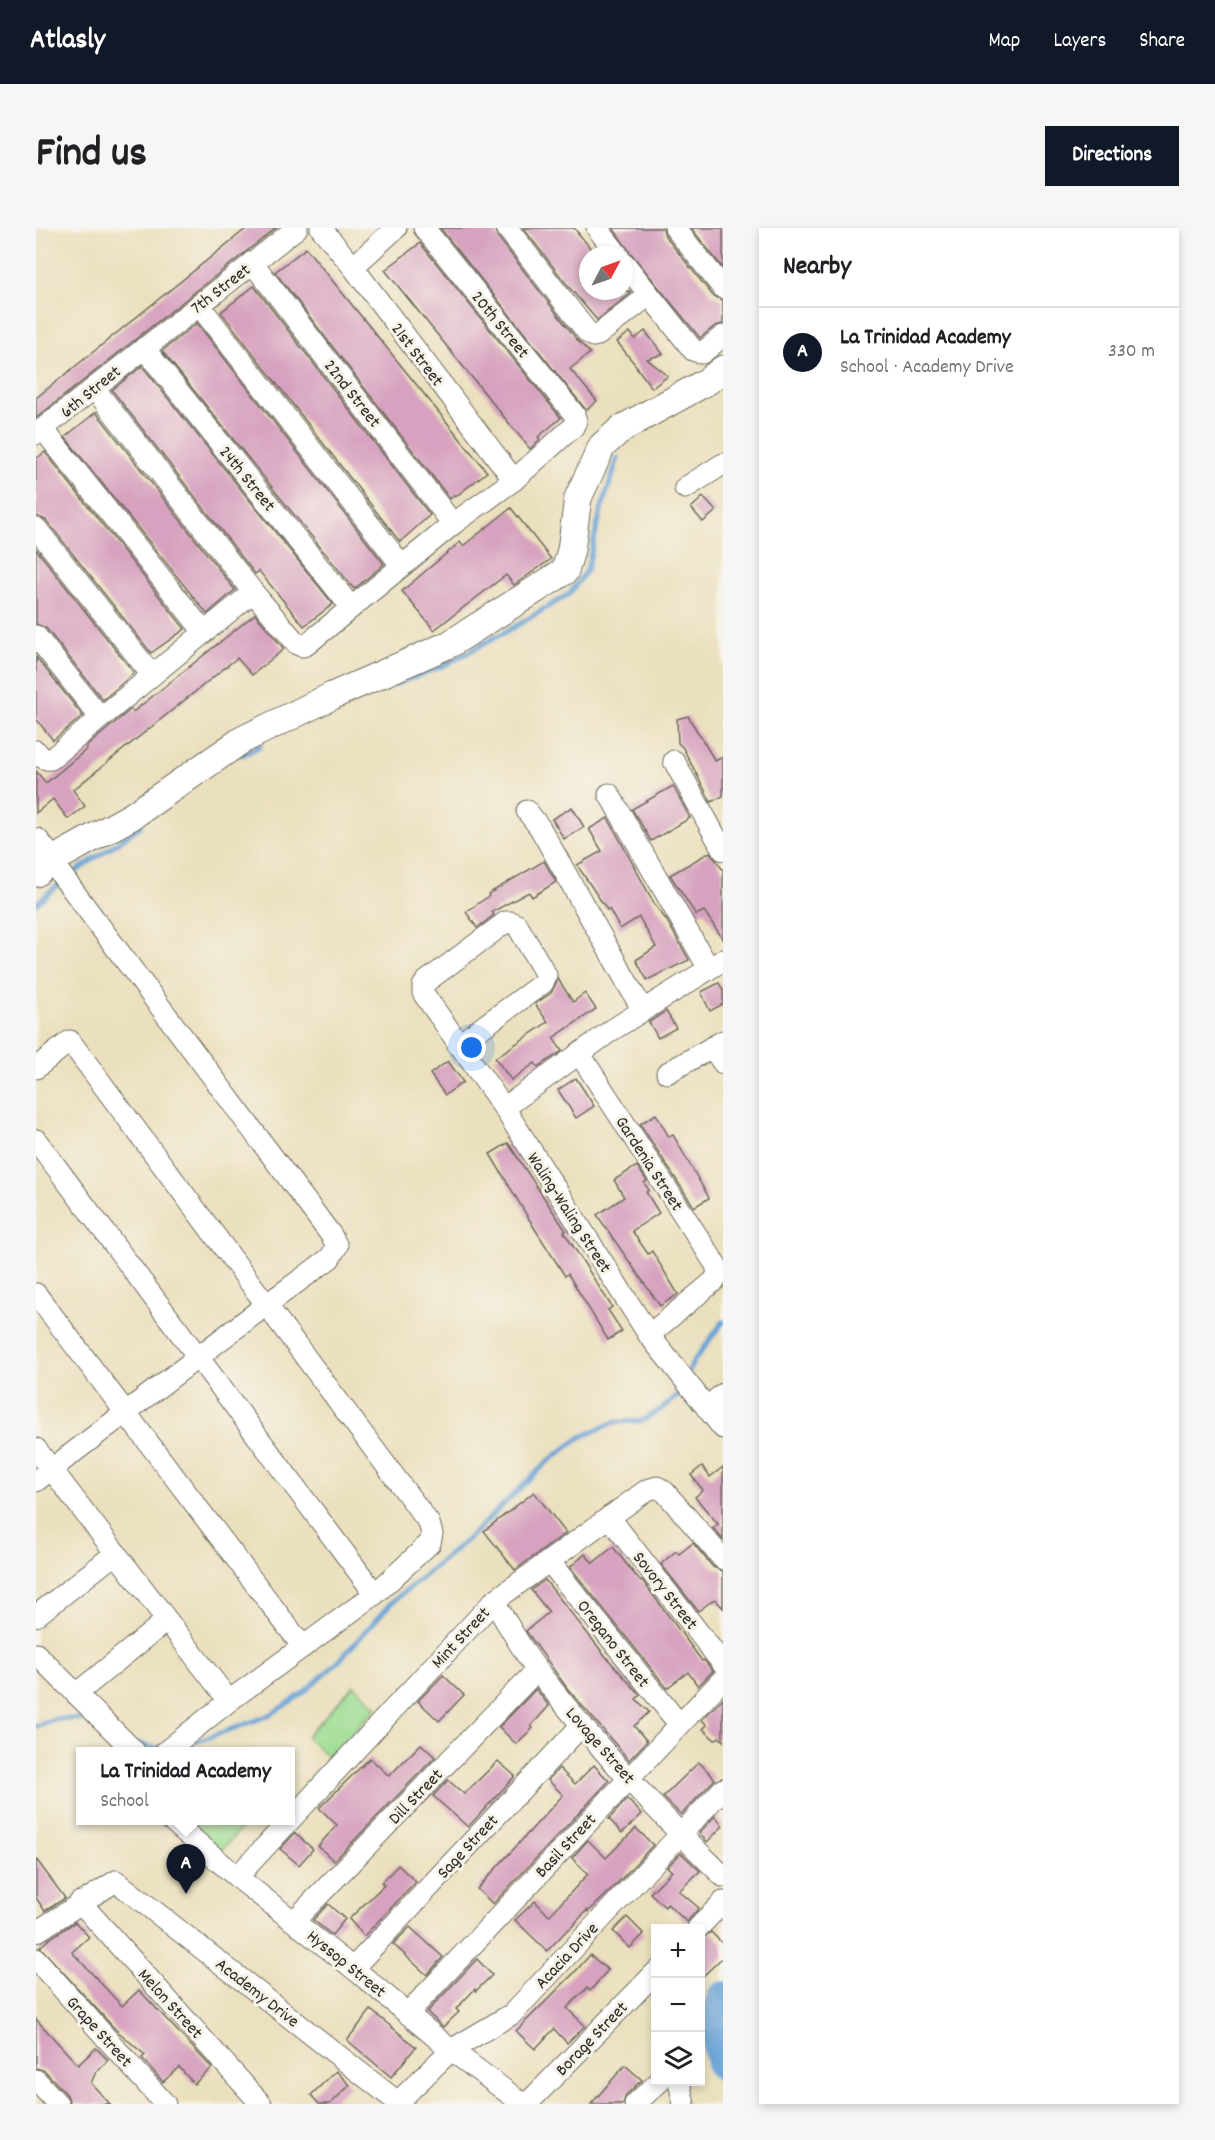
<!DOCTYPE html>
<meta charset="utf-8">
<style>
:root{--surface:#fff;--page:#f6f6f6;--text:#202124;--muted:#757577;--line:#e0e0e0;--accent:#111827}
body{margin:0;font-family:Dekko,sans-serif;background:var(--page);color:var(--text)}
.controls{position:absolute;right:18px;bottom:18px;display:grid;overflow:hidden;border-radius:0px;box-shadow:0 3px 9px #0003}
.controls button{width:54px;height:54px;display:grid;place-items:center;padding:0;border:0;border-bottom:2px solid var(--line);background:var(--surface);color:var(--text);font:30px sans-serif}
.compass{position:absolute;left:543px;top:18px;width:54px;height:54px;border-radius:50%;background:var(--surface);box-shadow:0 3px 9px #0003;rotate:49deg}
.you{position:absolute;left:436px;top:820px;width:21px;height:21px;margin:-15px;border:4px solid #fff;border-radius:50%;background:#1a73e8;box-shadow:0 0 0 9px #1a73e833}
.badge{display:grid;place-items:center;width:39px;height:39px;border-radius:50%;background:var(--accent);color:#fff;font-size:20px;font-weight:700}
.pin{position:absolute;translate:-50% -50px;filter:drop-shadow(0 2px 3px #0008)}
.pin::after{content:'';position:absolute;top:32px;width:21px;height:18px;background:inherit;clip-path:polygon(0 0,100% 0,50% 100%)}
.popup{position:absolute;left:40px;top:1519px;width:219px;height:78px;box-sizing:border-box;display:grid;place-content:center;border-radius:0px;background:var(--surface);filter:drop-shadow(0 2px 4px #0005);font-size:20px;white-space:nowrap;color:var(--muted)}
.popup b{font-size:22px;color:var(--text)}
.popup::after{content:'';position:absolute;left:50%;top:100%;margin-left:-12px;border:12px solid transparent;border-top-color:var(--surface)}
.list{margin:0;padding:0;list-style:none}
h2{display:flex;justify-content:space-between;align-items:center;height:78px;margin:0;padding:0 24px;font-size:26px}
h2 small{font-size:20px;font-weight:400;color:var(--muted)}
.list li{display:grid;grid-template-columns:39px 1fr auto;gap:18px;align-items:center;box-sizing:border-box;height:90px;padding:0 24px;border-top:2px solid var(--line)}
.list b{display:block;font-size:22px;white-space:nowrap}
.list p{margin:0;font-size:20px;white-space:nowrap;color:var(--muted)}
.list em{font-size:20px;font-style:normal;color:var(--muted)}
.icon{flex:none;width:33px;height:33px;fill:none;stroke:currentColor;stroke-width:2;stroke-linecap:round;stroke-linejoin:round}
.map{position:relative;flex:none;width:687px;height:1876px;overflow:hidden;border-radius:0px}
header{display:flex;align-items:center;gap:36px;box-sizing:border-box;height:84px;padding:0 30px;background:var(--accent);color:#fff}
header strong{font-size:28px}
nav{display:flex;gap:33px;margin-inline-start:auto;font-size:21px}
.intro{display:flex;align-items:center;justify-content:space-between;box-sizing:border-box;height:144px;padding:0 36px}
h1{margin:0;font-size:42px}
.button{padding:15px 27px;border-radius:0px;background:var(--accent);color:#fff;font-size:21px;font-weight:700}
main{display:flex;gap:36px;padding:0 36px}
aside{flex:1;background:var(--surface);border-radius:0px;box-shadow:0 3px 9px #0003}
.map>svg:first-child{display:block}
.park{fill:#9ddd93;stroke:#64845f;stroke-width:1.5}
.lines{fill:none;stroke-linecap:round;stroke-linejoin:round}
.stream{stroke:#65a0d5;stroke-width:5}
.river{stroke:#65a0d5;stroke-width:33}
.building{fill:#d7a2bf}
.minor-casing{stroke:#6e6a5e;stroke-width:23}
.tertiary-casing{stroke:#6e6a5e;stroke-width:29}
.minor{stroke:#fff;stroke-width:21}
.tertiary{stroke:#fff;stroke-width:27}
.labels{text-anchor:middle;stroke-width:6;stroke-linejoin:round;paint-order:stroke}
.street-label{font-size:18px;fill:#2b2b2b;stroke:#f7f3e8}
</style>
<header>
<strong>Atlasly</strong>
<nav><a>Map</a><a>Layers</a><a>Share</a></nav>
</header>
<div class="intro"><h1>Find us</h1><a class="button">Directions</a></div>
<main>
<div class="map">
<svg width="687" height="1876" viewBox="0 0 687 1876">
<rect width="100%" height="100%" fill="#f7f3e8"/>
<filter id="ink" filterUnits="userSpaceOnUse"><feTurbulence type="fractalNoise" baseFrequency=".0167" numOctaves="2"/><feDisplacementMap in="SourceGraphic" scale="12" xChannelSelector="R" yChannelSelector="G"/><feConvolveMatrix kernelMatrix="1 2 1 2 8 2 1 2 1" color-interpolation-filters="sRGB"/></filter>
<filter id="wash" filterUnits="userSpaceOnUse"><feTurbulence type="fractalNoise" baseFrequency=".008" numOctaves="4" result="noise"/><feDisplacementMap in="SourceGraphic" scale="24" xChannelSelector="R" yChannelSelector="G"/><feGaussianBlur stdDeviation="1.35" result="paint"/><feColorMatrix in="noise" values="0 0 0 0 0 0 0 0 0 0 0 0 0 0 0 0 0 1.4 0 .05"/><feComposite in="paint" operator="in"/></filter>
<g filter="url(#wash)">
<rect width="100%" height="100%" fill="#ebe0be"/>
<g class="park">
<path d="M 318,1457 L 341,1479 L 293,1530 L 270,1509 Z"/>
<path d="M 147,1593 L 212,1593 L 183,1625 Z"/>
</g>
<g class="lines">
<g class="stream">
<path d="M 316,473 L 407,438 L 475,401 L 533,366 L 551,342 L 565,282 L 582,230"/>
<path d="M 206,527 L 224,518"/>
<path d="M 35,647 L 105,598"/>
<path d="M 0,676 L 23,656"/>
<path d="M 651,1147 L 657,1134 L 687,1094"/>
<path d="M 0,1498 L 19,1491 L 52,1491 L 56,1494"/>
<path d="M 102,1515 L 117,1520 L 125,1520"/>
<path d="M 149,1518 L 234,1487 L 266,1466 L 302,1434 L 354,1376 L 433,1310 L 511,1234 L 545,1209 L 578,1194 L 606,1193 L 627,1180 L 642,1167 L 646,1158"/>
</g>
<path class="river" d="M 687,1770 L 678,1794 L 687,1837"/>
</g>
<g id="blocks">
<g class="building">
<path d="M 211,0 L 240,0 L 0,190 L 0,170 Z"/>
<path d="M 404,0 L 459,0 L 461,8 L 542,113 L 554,125 L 534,141 L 561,173 L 550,182 Z"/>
<path d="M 487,0 L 538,0 L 560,27 L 552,27 L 552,63 L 594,63 L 595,65 L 561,92 L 532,58 Z"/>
<path d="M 577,0 L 627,0 L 629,8 L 677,68 L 687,72 L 687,96 L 679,98 L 664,110 L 594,24 Z"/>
<path d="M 655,0 L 687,0 L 687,40 Z"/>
<path d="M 384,15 L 525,190 L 502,209 L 504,211 L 494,221 L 349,42 Z"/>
<path d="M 270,20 L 451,244 L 419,269 L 418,267 L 414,271 L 239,44 Z"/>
<path d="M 218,58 L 394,287 L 364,314 L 185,84 Z"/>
<path d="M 161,95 L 348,336 L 318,361 L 126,123 Z"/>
<path d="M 609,103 L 627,126 L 611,131 L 632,148 L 616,160 L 601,140 L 602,140 L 581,114 L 594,104 L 599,111 Z"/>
<path d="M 106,138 L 297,376 L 268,398 L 223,343 L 219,346 L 76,162 Z"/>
<path d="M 60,184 L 199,362 L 171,386 L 29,209 Z"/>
<path d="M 9,224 L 149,401 L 115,425 L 10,292 L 0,288 L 0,231 Z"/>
<path d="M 667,269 L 680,283 L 667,294 L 655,280 Z"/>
<path d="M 475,280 L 515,331 L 478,357 L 470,347 L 398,402 L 366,363 L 424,314 L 427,318 Z"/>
<path d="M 0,321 L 98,445 L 67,472 L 10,400 L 0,396 Z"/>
<path d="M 219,386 L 248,421 L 216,447 L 201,430 L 37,562 L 49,578 L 32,591 L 17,571 L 0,585 L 0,543 L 10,555 L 51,521 L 50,519 L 95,481 L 97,484 Z"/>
<path d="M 0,429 L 47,488 L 17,512 L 0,491 Z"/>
<path d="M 652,488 L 679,533 L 687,529 L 687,568 L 675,574 L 647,520 L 642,515 L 641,491 Z"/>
<path d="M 637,558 L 654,590 L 615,613 L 596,581 Z"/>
<path d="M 536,579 L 548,599 L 528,611 L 516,591 Z"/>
<path d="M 572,590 L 619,677 L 631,693 L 653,732 L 611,752 L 600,732 L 620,719 L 603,689 L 584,701 L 573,681 L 571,682 L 541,637 L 566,623 L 553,601 Z"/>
<path d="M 674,624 L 687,642 L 687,711 L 668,683 L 660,687 L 634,647 Z"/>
<path d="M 508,633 L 520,654 L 496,669 L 493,664 L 456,684 L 458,687 L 441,700 L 430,684 L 453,668 L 452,666 Z"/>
<path d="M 522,751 L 537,774 L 549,765 L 560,781 L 517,810 L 526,823 L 502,839 L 499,835 L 475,852 L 459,830 L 512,794 L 499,776 L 515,765 Z"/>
<path d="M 683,755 L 687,762 L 687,776 L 674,783 L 665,764 Z"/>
<path d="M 630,783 L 640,800 L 622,810 L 613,794 Z"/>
<path d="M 412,833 L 427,854 L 409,867 L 394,846 Z"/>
<path d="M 540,850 L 558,878 L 540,890 L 522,862 Z"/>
<path d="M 620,886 L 633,909 L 637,907 L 673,970 L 658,979 L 604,896 Z"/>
<path d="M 472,915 L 530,1003 L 528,1004 L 576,1079 L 572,1082 L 586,1103 L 572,1112 L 532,1046 L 529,1048 L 499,1001 L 454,926 Z"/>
<path d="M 601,938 L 611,953 L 608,955 L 613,962 L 610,964 L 623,985 L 596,1003 L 612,1026 L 616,1023 L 642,1066 L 624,1078 L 561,987 L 588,969 L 578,952 Z"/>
<path d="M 666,1238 L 674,1249 L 687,1239 L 687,1312 L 677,1300 L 682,1296 L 659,1269 L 667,1262 L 655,1247 Z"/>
<path d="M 498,1264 L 530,1305 L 479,1342 L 448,1303 Z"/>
<path d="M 657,1315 L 677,1339 L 687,1343 L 687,1380 L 679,1371 L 662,1383 L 625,1336 L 640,1323 L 643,1326 Z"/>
<path d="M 577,1319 L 604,1353 L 606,1352 L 666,1433 L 668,1432 L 677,1443 L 662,1458 L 652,1444 L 631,1460 L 534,1339 L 549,1326 L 557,1335 Z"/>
<path d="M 509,1352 L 571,1430 L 604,1467 L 600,1471 L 613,1484 L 598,1498 L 611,1513 L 593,1532 L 531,1460 L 490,1403 L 513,1384 L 495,1362 Z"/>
<path d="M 407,1447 L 428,1467 L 403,1493 L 382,1473 Z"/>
<path d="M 500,1461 L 513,1478 L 495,1498 L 497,1500 L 480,1516 L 463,1499 Z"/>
<path d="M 687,1470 L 687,1513 L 683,1509 L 679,1512 L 667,1501 L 671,1497 L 666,1492 Z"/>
<path d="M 385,1516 L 399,1529 L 298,1633 L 282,1618 L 301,1597 L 283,1580 L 334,1530 L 353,1548 Z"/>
<path d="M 462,1533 L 479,1548 L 432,1599 L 397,1568 L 412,1552 L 428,1566 Z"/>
<path d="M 663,1534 L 679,1551 L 645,1587 L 627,1569 Z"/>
<path d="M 558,1537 L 573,1553 L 457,1676 L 441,1661 L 527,1567 L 512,1552 L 523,1540 L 539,1556 Z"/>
<path d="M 591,1571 L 606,1586 L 586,1605 L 573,1591 Z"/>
<path d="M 679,1588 L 687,1598 L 671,1614 L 663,1605 Z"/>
<path d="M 600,1600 L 617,1617 L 574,1663 L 552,1684 L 551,1682 L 533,1702 L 532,1701 L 511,1723 L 479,1692 L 499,1673 L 513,1688 L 552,1646 L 536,1630 L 552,1612 L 570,1630 Z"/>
<path d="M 259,1605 L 277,1621 L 263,1637 L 244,1621 Z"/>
<path d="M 645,1625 L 664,1643 L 643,1663 L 663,1680 L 651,1694 L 631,1676 L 629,1679 L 614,1665 L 636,1643 L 631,1639 Z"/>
<path d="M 0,1631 L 29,1670 L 9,1683 L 0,1670 Z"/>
<path d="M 362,1637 L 380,1654 L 328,1708 L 313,1691 L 348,1657 L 345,1655 Z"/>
<path d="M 292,1676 L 309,1691 L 296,1707 L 277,1692 Z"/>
<path d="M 591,1689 L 608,1706 L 594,1720 L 577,1703 Z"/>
<path d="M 39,1694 L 53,1709 L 36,1724 L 86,1778 L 103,1762 L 176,1840 L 158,1856 L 143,1839 L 127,1854 L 106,1830 L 109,1827 L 79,1801 L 4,1719 L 13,1711 Z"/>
<path d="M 374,1699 L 407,1729 L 391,1747 L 357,1716 Z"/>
<path d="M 675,1704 L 687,1716 L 687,1729 L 664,1751 L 664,1712 Z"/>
<path d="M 554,1727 L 572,1742 L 554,1763 L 551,1760 L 531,1780 L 549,1798 L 531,1815 L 518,1801 L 499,1821 L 480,1803 L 538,1745 Z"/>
<path d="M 441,1731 L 456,1747 L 440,1763 L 439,1761 L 420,1781 L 423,1784 L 407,1799 L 391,1784 Z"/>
<path d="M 335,1782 L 380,1819 L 355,1849 L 311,1812 Z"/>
<path d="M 0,1791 L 42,1837 L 60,1820 L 72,1832 L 60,1844 L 55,1855 L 74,1876 L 34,1876 L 31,1867 L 9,1843 L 0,1840 Z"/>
<path d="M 589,1837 L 606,1852 L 590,1867 L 587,1876 L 555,1876 Z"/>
<path d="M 300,1843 L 314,1857 L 294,1876 L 283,1876 L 275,1867 Z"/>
</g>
</g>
</g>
<g filter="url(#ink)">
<use href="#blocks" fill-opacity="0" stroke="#6e6a5e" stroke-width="1.5"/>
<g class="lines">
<defs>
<g id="minor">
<path d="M 285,0 L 317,39 L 478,252"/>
<path d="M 471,0 L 552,105 L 557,108 L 562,107 L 613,67"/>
<path d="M 561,0 L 582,27"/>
<path d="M 639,0 L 687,60"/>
<path d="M 216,34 L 417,296"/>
<path d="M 588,35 L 657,122 L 666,125 L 687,108"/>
<path d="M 317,39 L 360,0"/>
<path d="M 163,77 L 366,338"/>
<path d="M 108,120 L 315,379"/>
<path d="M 58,160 L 217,364"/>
<path d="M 7,201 L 168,404"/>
<path d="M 0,206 L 261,0"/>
<path d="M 649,260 L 687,236"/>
<path d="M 0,300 L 116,447"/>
<path d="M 0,408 L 64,489"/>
<path d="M 0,523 C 5,529 7,532 15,531 L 217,364 L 261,416 L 266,418 L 270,417 L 417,296 L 478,252 L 537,199 L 540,193 L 538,186 L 388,0"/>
<path d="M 638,533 L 687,622"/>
<path d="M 573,566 L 672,739"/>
<path d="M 491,583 L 504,600 L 606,781"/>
<path d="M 422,817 L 507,755 L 510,747 L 481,697 L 475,694 L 470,694 L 391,753 L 387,758 L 387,765 L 468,880 L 613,1107 L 687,1200"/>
<path d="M 676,819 L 687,835"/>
<path d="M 543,825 L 680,1037 L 682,1046 L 678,1053 L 613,1107"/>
<path d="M 0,840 L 34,813 L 393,1295 L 396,1306 L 394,1315 L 339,1366 L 193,1473 L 129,1524"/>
<path d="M 631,845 L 687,813"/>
<path d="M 468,880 L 576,802 L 687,732"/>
<path d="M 0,912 L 339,1366"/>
<path d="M 0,1066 L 267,1419"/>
<path d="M 671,1180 L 687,1166"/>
<path d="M 0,1221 L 193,1473"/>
<path d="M 0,1253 L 230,1077 L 294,1030 L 301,1018 L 295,1007 L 15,633"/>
<path d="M 573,1289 L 687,1436"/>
<path d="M 513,1333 L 643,1496"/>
<path d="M 458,1373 C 472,1397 486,1422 502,1443 C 558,1516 621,1584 687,1648"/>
<path d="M 0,1388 L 80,1325"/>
<path d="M 0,1426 L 99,1524"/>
<path d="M 40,1466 L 131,1392"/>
<path d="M 255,1591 L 458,1373 L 611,1262 L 621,1259 L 629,1264 L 687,1331"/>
<path d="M 135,1592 L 201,1649 L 317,1740 L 415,1822 L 487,1876"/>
<path d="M 201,1649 L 254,1592"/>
<path d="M 44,1674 L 225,1876"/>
<path d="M 258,1693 L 501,1442"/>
<path d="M 662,1700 L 687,1674"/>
<path d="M 0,1704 L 80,1653 L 364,1876"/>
<path d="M 0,1731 L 129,1876"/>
<path d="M 317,1740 L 546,1497"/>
<path d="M 372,1785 L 687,1451"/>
<path d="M 0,1852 L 22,1876"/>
<path d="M 643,1854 L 648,1876"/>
<path d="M 360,1876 L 415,1822 L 476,1786 L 687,1561"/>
<path d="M 491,1876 L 620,1744"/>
<path d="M 599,1876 L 623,1854"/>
</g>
<g id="tertiary">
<path d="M 0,614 L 15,633"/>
<path d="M 0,645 L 15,633 L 96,588 L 206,512 L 298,467 L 414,416 L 529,343 L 535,322 L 542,270 L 566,218 L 585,201 L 672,153 L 687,141"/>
</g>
</defs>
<use href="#minor" class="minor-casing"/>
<use href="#tertiary" class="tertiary-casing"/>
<use href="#minor" class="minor"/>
<use href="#tertiary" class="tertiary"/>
</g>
</g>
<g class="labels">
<g class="street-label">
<text transform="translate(184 60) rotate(-38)" y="6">7th Street</text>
<text transform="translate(465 96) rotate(51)" y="6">20th Street</text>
<text transform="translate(382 126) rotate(53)" y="6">21st Street</text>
<text transform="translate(54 163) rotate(-39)" y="6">6th Street</text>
<text transform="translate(317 165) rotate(52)" y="6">22nd Street</text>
<text transform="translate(212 250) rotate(51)" y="6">24th Street</text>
<text transform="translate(614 935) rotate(57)" y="6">Gardenia Street</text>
<text transform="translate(534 984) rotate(57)" y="6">Waling-Waling Street</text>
<text transform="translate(630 1362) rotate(52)" y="6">Sovory Street</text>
<text transform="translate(424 1409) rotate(-47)" y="6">Mint Street</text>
<text transform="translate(578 1415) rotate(52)" y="6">Oregano Street</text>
<text transform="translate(565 1517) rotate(49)" y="6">Lovage Street</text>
<text transform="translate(379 1568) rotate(-46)" y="6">Dill Street</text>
<text transform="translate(529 1617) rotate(-47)" y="6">Basil Street</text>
<text transform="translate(431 1618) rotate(-47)" y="6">Sage Street</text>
<text transform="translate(530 1727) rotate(-47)" y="6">Acacia Drive</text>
<text transform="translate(311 1735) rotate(39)" y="6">Hyssop Street</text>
<text transform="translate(222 1764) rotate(38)" y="6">Academy Drive</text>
<text transform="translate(135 1775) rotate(48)" y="6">Melon Street</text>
<text transform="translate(64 1803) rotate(48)" y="6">Grape Street</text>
<text transform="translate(555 1810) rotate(-46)" y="6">Borage Street</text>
</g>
</g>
</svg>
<div class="controls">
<button>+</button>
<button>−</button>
<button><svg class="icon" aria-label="layers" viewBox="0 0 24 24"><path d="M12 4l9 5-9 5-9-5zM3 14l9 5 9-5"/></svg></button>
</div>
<svg class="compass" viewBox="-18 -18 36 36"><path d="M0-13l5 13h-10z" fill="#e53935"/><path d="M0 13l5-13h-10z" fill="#757577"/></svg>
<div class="you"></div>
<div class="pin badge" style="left:150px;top:1666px">A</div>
<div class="popup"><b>La Trinidad Academy</b>School</div>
</div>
<aside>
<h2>Nearby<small></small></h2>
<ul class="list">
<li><span class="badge">A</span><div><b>La Trinidad Academy</b><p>School · Academy Drive</p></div><em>330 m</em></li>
</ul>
</aside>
</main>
